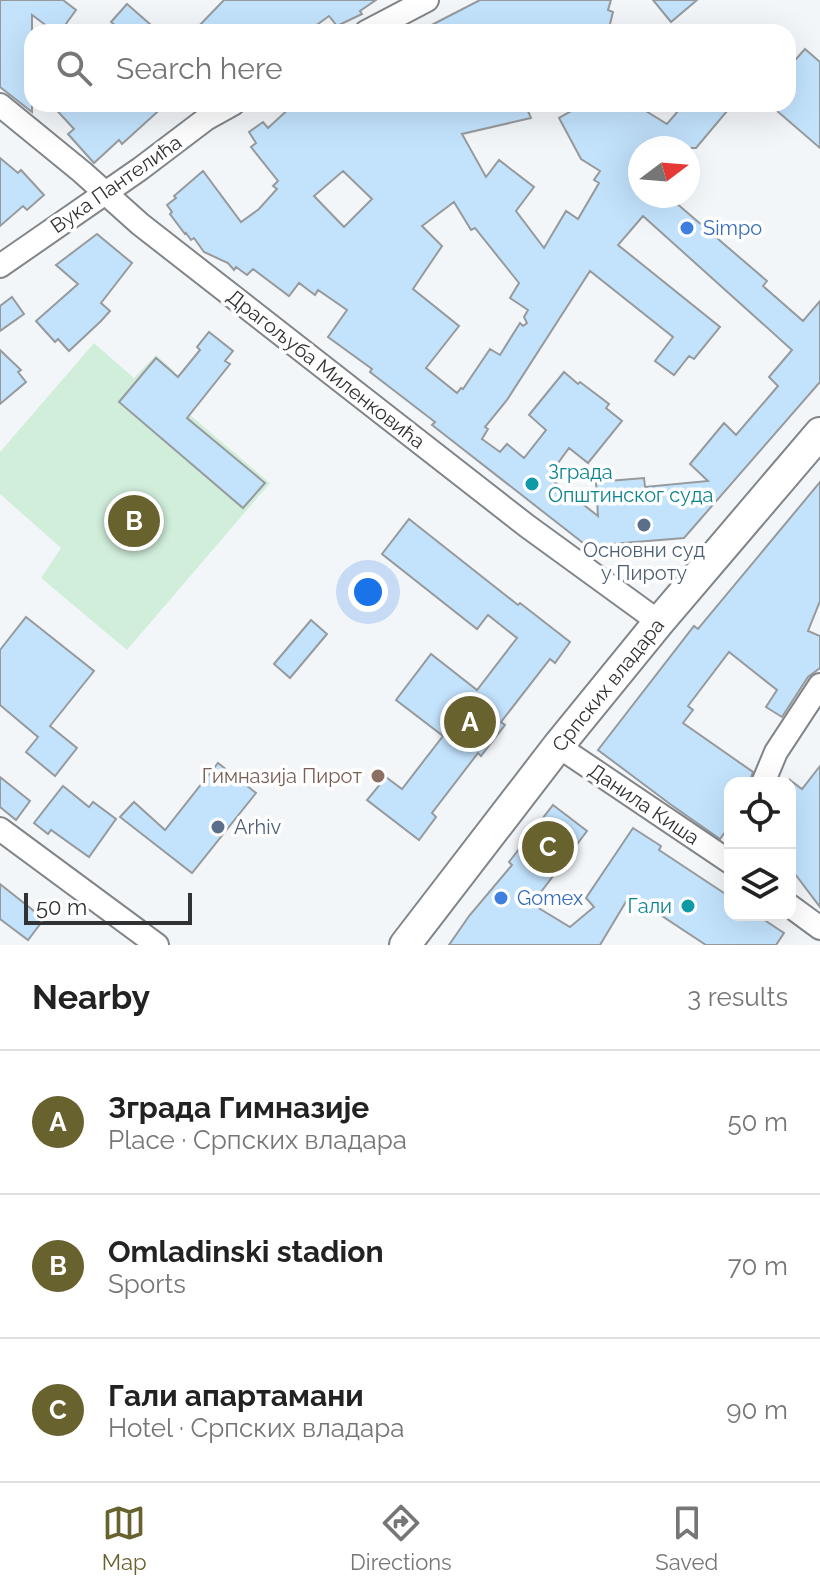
<!DOCTYPE html>
<meta charset="utf-8">
<style>
:root{--surface:#fff;--page:#f2f2f2;--text:#222;--muted:#767676;--line:#e0e0e0;--accent:#68622f}
body{margin:0;font-family:Raleway,sans-serif;background:var(--page);color:var(--text)}
.controls{position:absolute;right:24px;bottom:24px;display:grid;overflow:hidden;border-radius:16px;box-shadow:0 8px 32px #0002}
.controls button{width:72px;height:72px;display:grid;place-items:center;padding:0;border:0;border-bottom:2px solid var(--line);background:var(--surface);color:var(--text);font:40px sans-serif}
.compass{position:absolute;left:628px;top:136px;width:72px;height:72px;border-radius:50%;background:var(--surface);box-shadow:0 8px 32px #0002;rotate:74deg}
.scale{position:absolute;left:24px;bottom:20px;width:168px;box-sizing:border-box;padding-left:8px;border:4px solid #313234;border-top:0;font-size:22px;line-height:28px;white-space:nowrap;color:#313234;-webkit-text-stroke:6px #fff;paint-order:stroke}
.you{position:absolute;left:368px;top:592px;width:28px;height:28px;margin:-20px;border:6px solid #fff;border-radius:50%;background:#1a73e8;box-shadow:0 0 0 12px #1a73e833}
.badge{display:grid;place-items:center;width:52px;height:52px;border-radius:50%;background:var(--accent);color:#fff;font-size:26px;font-weight:700}
.pin{position:absolute;translate:-50% -50%;border:4px solid #fff;box-shadow:0 2px 8px #0006}
.list{margin:0;padding:0;list-style:none}
h2{display:flex;justify-content:space-between;align-items:center;height:104px;margin:0;padding:0 32px;font-size:34px}
h2 small{font-size:26px;font-weight:400;color:var(--muted)}
.list li{display:grid;grid-template-columns:52px 1fr auto;gap:24px;align-items:center;box-sizing:border-box;height:144px;padding:0 32px;border-top:2px solid var(--line)}
.list b{display:block;font-size:30px;white-space:nowrap}
.list p{margin:0;font-size:26px;white-space:nowrap;color:var(--muted)}
.list em{font-size:26px;font-style:normal;color:var(--muted)}
.icon{flex:none;width:44px;height:44px;fill:none;stroke:currentColor;stroke-width:2;stroke-linecap:round;stroke-linejoin:round}
.map{position:relative;flex:none;width:820px;height:945px;overflow:hidden}
.search{position:absolute;background:var(--surface);box-shadow:0 8px 32px #0002;left:24px;right:24px;top:24px;height:88px;display:flex;align-items:center;gap:20px;box-sizing:border-box;padding:0 28px;border-radius:24px;color:var(--muted);font-size:30px}
.sheet{height:536px;background:var(--surface)}
nav{display:flex;justify-content:space-around;align-items:center;box-sizing:border-box;height:112px;border-top:2px solid var(--line);background:var(--surface);font-size:22px;color:var(--muted)}
nav a{display:grid;justify-items:center;gap:4px}
nav .on{color:var(--accent)}
.map>svg:first-child{display:block}
.green{fill:#d1eedb}
.building{fill:#c3e3fd;stroke:#979a9d;stroke-width:2;fill-rule:evenodd}
.lines{fill:none;stroke-linecap:round;stroke-linejoin:round}
.minor-casing{stroke:#828588;stroke-width:26}
.secondary-casing{stroke:#828588;stroke-width:34}
.minor{stroke:#fff;stroke-width:22}
.secondary{stroke:#fff;stroke-width:30}
.shop-dot{fill:#3f7fe0;stroke:#fff;stroke-width:3}
.culture-dot{fill:#0f9aa8;stroke:#fff;stroke-width:3}
.service-dot{fill:#5c6f8a;stroke:#fff;stroke-width:3}
.education-dot{fill:#8d6e63;stroke:#fff;stroke-width:3}
.labels{text-anchor:middle;stroke-width:7;stroke-linejoin:round;paint-order:stroke}
.street-label{font-size:20px;fill:#313234;stroke:#fff}
.shop-label{font-size:20px;fill:#366cbe;stroke:#fff;text-anchor:start}
.culture-label{font-size:20px;fill:#0d838f;stroke:#fff;text-anchor:start}
.service-label{font-size:20px;fill:#4e5e75;stroke:#fff}
.education-label{font-size:20px;fill:#785e54;stroke:#fff;text-anchor:end}
</style>
<div class="map">
<svg width="820" height="945" viewBox="0 0 820 945">
<rect width="100%" height="100%" fill="#f3f6f9"/>
<path class="green" d="M 94,343 L 134,378 L 156,355 L 174,371 L 171,399 L 270,483 L 127,650 L 41,578 L 61,548 L 0,494 L 0,452 Z"/>
<g class="building">
<path d="M 0,0 L 63,0 L 76,10 L 60,32 L 55,32 L 32,15 L 32,112 L 0,87 Z"/>
<path d="M 224,0 L 376,0 L 360,11 L 362,14 L 337,26 L 329,16 L 307,32 L 193,32 Z"/>
<path d="M 480,0 L 611,0 L 608,10 L 613,12 L 608,32 L 418,32 Z"/>
<path d="M 653,0 L 697,0 L 671,22 Z"/>
<path d="M 127,4 L 159,32 L 123,32 L 111,22 Z"/>
<path d="M 805,49 L 820,62 L 820,148 L 769,104 L 788,104 L 788,68 Z"/>
<path d="M 51,104 L 166,104 L 122,144 L 119,140 L 94,163 L 68,134 L 74,129 Z"/>
<path d="M 294,104 L 525,104 L 531,118 L 462,134 L 486,177 L 499,160 L 534,187 L 516,211 L 544,248 L 566,211 L 578,219 L 599,183 L 594,180 L 600,171 L 581,159 L 559,118 L 584,104 L 599,104 L 603,111 L 641,108 L 667,124 L 684,104 L 733,104 L 696,148 L 640,148 L 640,196 L 668,196 L 767,281 L 763,286 L 803,321 L 820,301 L 820,382 L 684,538 L 587,546 L 432,425 L 435,422 L 370,372 L 372,369 L 328,337 L 347,310 L 318,290 L 315,295 L 299,283 L 289,296 L 253,269 L 247,275 L 236,267 L 234,270 L 228,263 L 204,252 L 194,238 L 191,240 L 186,233 L 185,234 L 170,214 L 172,212 L 167,205 L 176,198 L 174,196 L 203,171 L 241,222 L 259,209 L 277,189 L 273,186 L 278,181 L 251,147 L 256,143 L 249,132 L 263,122 L 268,128 ZM 343,171 L 372,199 L 344,227 L 314,196 ZM 454,202 L 471,230 L 475,228 L 519,283 L 510,298 L 528,310 L 524,317 L 527,323 L 523,326 L 520,323 L 500,355 L 490,349 L 463,389 L 461,388 L 457,393 L 426,368 L 459,326 L 413,289 L 442,246 L 422,226 ZM 643,216 L 792,350 L 769,377 L 778,386 L 736,435 L 724,423 L 690,464 L 708,481 L 645,487 L 644,478 L 596,482 L 598,516 L 548,477 L 569,448 L 588,463 L 622,421 L 606,408 L 609,404 L 580,382 L 578,384 L 564,372 L 529,415 L 546,430 L 524,458 L 507,444 L 500,452 L 482,439 L 488,429 L 485,427 L 507,400 L 590,271 L 673,337 L 655,361 L 674,375 L 689,356 L 694,359 L 720,327 L 618,245 Z"/>
<path d="M 0,158 L 18,173 L 21,170 L 44,195 L 27,210 L 23,206 L 0,226 Z"/>
<path d="M 97,234 L 132,263 L 101,303 L 110,311 L 101,321 L 69,351 L 58,339 L 55,342 L 36,321 L 78,284 L 56,265 Z"/>
<path d="M 12,297 L 24,314 L 0,331 L 0,306 Z"/>
<path d="M 209,332 L 233,351 L 225,361 L 230,364 L 187,418 L 265,483 L 243,508 L 119,402 L 156,358 L 178,377 L 200,350 L 197,347 Z"/>
<path d="M 0,350 L 21,370 L 18,372 L 26,382 L 0,404 Z"/>
<path d="M 820,482 L 820,601 L 808,631 L 820,636 L 820,668 L 808,677 L 782,717 L 766,707 L 777,690 L 729,652 L 688,706 L 693,710 L 683,723 L 753,772 L 749,783 L 730,783 L 730,825 L 720,839 L 670,804 L 598,750 L 694,626 L 698,629 Z"/>
<path d="M 409,519 L 518,605 L 520,603 L 570,642 L 555,663 L 550,659 L 501,722 L 505,725 L 481,756 L 478,753 L 432,813 L 436,817 L 419,840 L 367,800 L 386,777 L 402,789 L 443,736 L 396,700 L 431,654 L 477,690 L 517,638 L 488,615 L 477,629 L 382,554 Z"/>
<path d="M 26,617 L 94,671 L 50,726 L 77,748 L 55,776 L 26,752 L 38,737 L 0,705 L 0,650 Z"/>
<path d="M 311,620 L 327,634 L 290,678 L 274,664 Z"/>
<path d="M 218,763 L 256,793 L 192,873 L 120,817 L 134,802 L 165,830 Z"/>
<path d="M 820,766 L 820,907 L 795,874 L 790,875 L 790,780 L 802,789 Z"/>
<path d="M 0,777 L 30,801 L 16,820 L 0,807 Z"/>
<path d="M 63,786 L 89,807 L 93,802 L 116,819 L 89,857 L 51,830 L 48,834 L 34,823 Z"/>
<path d="M 553,805 L 587,831 L 532,904 L 570,927 L 594,907 L 586,898 L 633,828 L 661,846 L 659,850 L 730,897 L 730,915 L 757,915 L 784,933 L 776,945 L 706,945 L 630,895 L 600,945 L 449,945 L 469,916 L 512,865 L 509,862 Z"/>
<path d="M 0,884 L 44,919 L 28,940 L 0,919 Z"/>
</g>
<g class="lines">
<defs>
<g id="minor">
<path d="M 366,32 L 427,0"/>
<path d="M 0,105 L 82,172 L 140,224 L 527,526 L 659,622"/>
<path d="M 0,266 L 140,169 L 206,119 L 233,104"/>
<path d="M 558,746 L 730,862"/>
<path d="M 763,783 L 776,752 L 820,685"/>
<path d="M 0,829 L 157,945"/>
<path d="M 790,906 L 820,928"/>
</g>
<path id="secondary" d="M 405,945 L 558,746 L 659,622 L 820,433"/>
</defs>
<use href="#minor" class="minor-casing"/>
<use href="#secondary" class="secondary-casing"/>
<use href="#minor" class="minor"/>
<use href="#secondary" class="secondary"/>
</g>
<g class="shop-dot">
<circle cx="687" cy="228" r="8"/>
<circle cx="501" cy="898" r="8"/>
</g>
<g class="culture-dot">
<circle cx="532" cy="484" r="8"/>
<circle cx="688" cy="906" r="8"/>
</g>
<g class="service-dot">
<circle cx="644" cy="525" r="8"/>
<circle cx="218" cy="827" r="8"/>
</g>
<circle class="education-dot" cx="378" cy="776" r="8"/>
<g class="labels">
<g class="street-label">
<text transform="translate(116 184) rotate(-35)" y="7">Вука Пантелића</text>
<text transform="translate(326 369) rotate(38)" y="7">Драгољуба Миленковића</text>
<text transform="translate(608 685) rotate(-51)" y="7">Српских владара</text>
<text transform="translate(644 804) rotate(34)" y="7">Данила Киша</text>
</g>
<g class="shop-label">
<text x="703" y="235">Simpo</text>
<text x="517" y="905">Gomex</text>
</g>
<g class="culture-label">
<text x="548" y="479">Зграда<tspan x="548" dy="23">Општинског суда</tspan></text>
<text x="672" y="913" text-anchor="end">Гали</text>
</g>
<g class="service-label">
<text x="644" y="557">Основни суд<tspan x="644" dy="23">у Пироту</tspan></text>
<text x="234" y="834" text-anchor="start">Arhiv</text>
</g>
<g class="education-label">
<text x="362" y="783">Гимназија Пирот</text>
</g>
</g>
</svg>
<div class="controls">
<button><svg class="icon" aria-label="locate" viewBox="0 0 24 24"><circle cx="12" cy="12" r="6"/><path d="M12 2v4M12 18v4M2 12h4M18 12h4"/></svg></button>
<button><svg class="icon" aria-label="layers" viewBox="0 0 24 24"><path d="M12 4l9 5-9 5-9-5zM3 14l9 5 9-5"/></svg></button>
</div>
<svg class="compass" viewBox="-18 -18 36 36"><path d="M0-13l5 13h-10z" fill="#e53935"/><path d="M0 13l5-13h-10z" fill="#767676"/></svg>
<div class="scale">50 m</div>
<div class="you"></div>
<div class="pin badge" style="left:470px;top:722px">A</div>
<div class="pin badge" style="left:134px;top:521px">B</div>
<div class="pin badge" style="left:548px;top:847px">C</div>
<div class="search"><svg class="icon" aria-label="search" viewBox="0 0 24 24"><circle cx="10" cy="10" r="6"/><path d="M15 15l6 6"/></svg>Search here</div>
</div>
<section class="sheet">
<h2>Nearby<small>3 results</small></h2>
<ul class="list">
<li><span class="badge">A</span><div><b>Зграда Гимназије</b><p>Place · Српских владара</p></div><em>50 m</em></li>
<li><span class="badge">B</span><div><b>Omladinski stadion</b><p>Sports</p></div><em>70 m</em></li>
<li><span class="badge">C</span><div><b>Гали апартамани</b><p>Hotel · Српских владара</p></div><em>90 m</em></li>
</ul>
</section>
<nav>
<a class="on"><svg class="icon" aria-label="map" viewBox="0 0 24 24"><path d="M3 6l6-2 6 2 6-2v14l-6 2-6-2-6 2zM9 4v14M15 6v14"/></svg>Map</a>
<a><svg class="icon" aria-label="directions" viewBox="0 0 24 24"><path d="M12 3l9 9-9 9-9-9zM9 14v-3h6M13 9l2 2-2 2"/></svg>Directions</a>
<a><svg class="icon" aria-label="saved" viewBox="0 0 24 24"><path d="M7 4h10v16l-5-4-5 4z"/></svg>Saved</a>
</nav>
